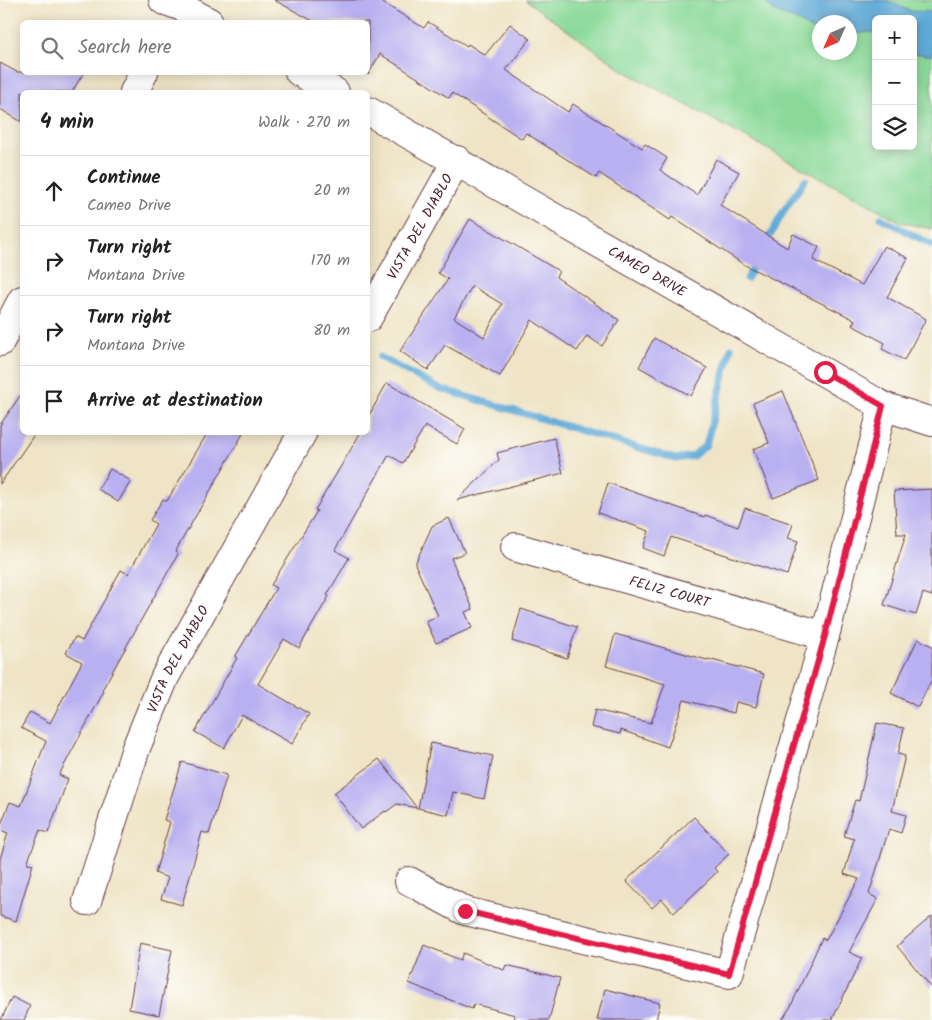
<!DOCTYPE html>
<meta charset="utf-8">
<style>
:root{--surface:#fff;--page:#f2f2f2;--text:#222;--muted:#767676;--line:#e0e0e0}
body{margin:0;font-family:Kalam,sans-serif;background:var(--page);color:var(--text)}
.controls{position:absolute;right:15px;top:15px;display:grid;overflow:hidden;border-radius:8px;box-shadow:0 2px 12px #0003}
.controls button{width:45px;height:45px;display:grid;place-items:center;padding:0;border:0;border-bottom:1px solid var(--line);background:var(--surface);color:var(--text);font:25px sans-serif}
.compass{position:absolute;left:812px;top:15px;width:45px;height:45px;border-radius:50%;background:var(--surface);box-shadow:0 2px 12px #0003;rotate:225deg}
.stop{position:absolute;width:15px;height:15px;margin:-11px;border:4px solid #e11d48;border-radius:50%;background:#fff}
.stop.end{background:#e11d48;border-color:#fff;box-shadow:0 1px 5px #0008}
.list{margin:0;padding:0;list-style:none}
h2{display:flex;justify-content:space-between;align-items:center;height:65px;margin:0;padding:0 20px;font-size:21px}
h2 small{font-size:16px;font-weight:400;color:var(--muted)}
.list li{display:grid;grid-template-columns:32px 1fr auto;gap:15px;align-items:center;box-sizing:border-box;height:70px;padding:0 20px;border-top:1px solid var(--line)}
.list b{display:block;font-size:19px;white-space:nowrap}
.list p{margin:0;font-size:16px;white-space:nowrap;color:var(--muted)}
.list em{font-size:16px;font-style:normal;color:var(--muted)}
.icon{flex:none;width:28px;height:28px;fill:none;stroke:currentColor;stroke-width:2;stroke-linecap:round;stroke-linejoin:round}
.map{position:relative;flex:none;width:932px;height:1020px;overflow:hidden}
.search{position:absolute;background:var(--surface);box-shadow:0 2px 12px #0003;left:20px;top:20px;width:350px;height:55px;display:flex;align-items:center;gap:12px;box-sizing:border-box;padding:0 18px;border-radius:8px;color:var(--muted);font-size:19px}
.panel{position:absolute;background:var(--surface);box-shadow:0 2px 12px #0003;left:20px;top:90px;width:350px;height:345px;border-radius:8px}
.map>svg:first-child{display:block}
.green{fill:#8ad999;stroke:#6a7c62;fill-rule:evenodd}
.water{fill:#60aad8;stroke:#556482}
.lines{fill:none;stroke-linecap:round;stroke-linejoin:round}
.stream{stroke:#60aad8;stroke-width:7}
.building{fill:#b9b0f1;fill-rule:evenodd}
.minor-casing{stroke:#633d42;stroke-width:30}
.minor{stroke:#fff;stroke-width:28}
.route{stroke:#e11d48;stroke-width:6}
.labels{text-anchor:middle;stroke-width:5;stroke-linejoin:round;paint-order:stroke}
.street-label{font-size:14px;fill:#4a1f2b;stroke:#fdfcf7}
</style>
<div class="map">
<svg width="932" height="1020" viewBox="0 0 932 1020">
<rect width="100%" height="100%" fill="#fdfcf7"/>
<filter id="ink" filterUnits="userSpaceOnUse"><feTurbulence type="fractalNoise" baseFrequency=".02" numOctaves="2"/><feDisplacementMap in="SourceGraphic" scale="10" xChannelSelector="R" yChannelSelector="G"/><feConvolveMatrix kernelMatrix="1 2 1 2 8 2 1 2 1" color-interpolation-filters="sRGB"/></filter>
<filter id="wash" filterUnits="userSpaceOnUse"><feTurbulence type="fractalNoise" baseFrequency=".0096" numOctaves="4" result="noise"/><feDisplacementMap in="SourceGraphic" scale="20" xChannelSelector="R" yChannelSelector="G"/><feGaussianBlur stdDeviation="1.12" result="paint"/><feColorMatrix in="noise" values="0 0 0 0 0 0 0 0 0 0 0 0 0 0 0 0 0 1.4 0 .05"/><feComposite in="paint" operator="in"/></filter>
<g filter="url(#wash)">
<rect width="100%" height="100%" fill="#efe4c6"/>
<path class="green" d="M 525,0 L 932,0 L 932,229 L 901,222 L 624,71 ZM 876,19 L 913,19 L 913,146 L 876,146 ZM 820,22 L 850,22 L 850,52 L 820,52 Z"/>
<path class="water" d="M 766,0 L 884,0 C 894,2 901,8 911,11 C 917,12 925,11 932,12 L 932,56 L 913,53 L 913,19 L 876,19 L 876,33 L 869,32 L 850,35 L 850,22 L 820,22 L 819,34 C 810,29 801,22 791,18 C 781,13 770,13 766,0 Z"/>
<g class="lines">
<g class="stream">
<path d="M 881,218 L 932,245"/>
<path d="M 766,243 L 785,209 L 805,180"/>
<path d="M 747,279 L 756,261"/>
<path d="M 380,357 L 438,388 L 676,459 L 693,456 L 706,445 L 731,348"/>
</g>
</g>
<g id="blocks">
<g class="building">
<path d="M 274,0 L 378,0 L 424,28 L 428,22 L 467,46 L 468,44 L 485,55 L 510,24 L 530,39 L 506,70 L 568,112 L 573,104 L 642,148 L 645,144 L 667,158 L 660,170 L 697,195 L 716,159 L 739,172 L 720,205 L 787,248 L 793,234 L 819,247 L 813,260 L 862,285 L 884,246 L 908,258 L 887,297 L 926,319 L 904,360 L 882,349 L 885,343 L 852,325 L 855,320 L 743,264 L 672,217 L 670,220 L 599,173 L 596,178 L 526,133 L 522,139 L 452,93 L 449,98 L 380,54 L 368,75 L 368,22 L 315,22 Z"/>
<path d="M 0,63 L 17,72 L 84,72 L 72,92 L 22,92 L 22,122 L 0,109 Z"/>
<path d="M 470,219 L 559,271 L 556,277 L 619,320 L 602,346 L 587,336 L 577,351 L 532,320 L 500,376 L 445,345 L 428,370 L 400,351 L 448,279 L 438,273 ZM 472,286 L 502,304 L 484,337 L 454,318 Z"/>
<path d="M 654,338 L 707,368 L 691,396 L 639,367 Z"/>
<path d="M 387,383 L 465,429 L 457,444 L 425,426 L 403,463 L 389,455 L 335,550 L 349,558 L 327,595 L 329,596 L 299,648 L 284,639 L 258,684 L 309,714 L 292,744 L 242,715 L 224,748 L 195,732 L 237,658 L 235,657 L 276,588 L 271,585 L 317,511 L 315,510 L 361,432 L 368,432 L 368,417 Z"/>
<path d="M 783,391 L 819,480 L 773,498 L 753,449 L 769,443 L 753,403 Z"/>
<path d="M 22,393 L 22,432 L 36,432 L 0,484 L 0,425 Z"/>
<path d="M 208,432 L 244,432 L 175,552 L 178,554 L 102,690 L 104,691 L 59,775 L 68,779 L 48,833 L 40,830 L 27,863 L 33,864 L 16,921 L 0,916 L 0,859 L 8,833 L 0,830 L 0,827 L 10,802 L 21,806 L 46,741 L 21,728 L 30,712 L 50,723 L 82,662 L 66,653 L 75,637 L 82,641 L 121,570 L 128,574 L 156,524 L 150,520 L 163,499 L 167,501 Z"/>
<path d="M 554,438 L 563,473 L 457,500 L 499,460 L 497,453 Z"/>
<path d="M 110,469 L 131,481 L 118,502 L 98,489 Z"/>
<path d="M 608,483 L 704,517 L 705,515 L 738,527 L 745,508 L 793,524 L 788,538 L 798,541 L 787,575 L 671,537 L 664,556 L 643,548 L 649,531 L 598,513 Z"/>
<path d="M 932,489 L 932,596 L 923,593 L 916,615 L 884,605 L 906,534 L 897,534 L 894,491 Z"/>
<path d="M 449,518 L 465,553 L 451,558 L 473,609 L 465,612 L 472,628 L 436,643 L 426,621 L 438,616 L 415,564 L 432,526 Z"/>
<path d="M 521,609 L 577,627 L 567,658 L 512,641 Z"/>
<path d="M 615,634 L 707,660 L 708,659 L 764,674 L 756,707 L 736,702 L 734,713 L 684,700 L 668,747 L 621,730 L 620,734 L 591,727 L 595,710 L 651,723 L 665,684 L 606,666 Z"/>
<path d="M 918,639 L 932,646 L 932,679 L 918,707 L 891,693 Z"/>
<path d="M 877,723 L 904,728 L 898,754 L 905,756 L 892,811 L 906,815 L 901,833 L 889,829 L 869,894 L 878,899 L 849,952 L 862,958 L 832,1020 L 782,1020 L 791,1006 L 822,938 L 826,940 L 859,879 L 844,874 L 854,839 L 844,836 L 855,800 L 859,801 Z"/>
<path d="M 431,743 L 493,756 L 484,799 L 453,792 L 448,815 L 418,808 Z"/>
<path d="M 379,759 L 417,808 L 397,804 L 386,812 L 385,811 L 361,829 L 334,793 Z"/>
<path d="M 182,762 L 227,775 L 209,834 L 202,832 L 182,905 L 161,899 L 168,878 L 155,873 L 170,822 L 164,820 Z"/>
<path d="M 694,817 L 729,854 L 714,868 L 717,872 L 674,913 L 662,899 L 652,908 L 626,881 Z"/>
<path d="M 932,916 L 932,988 L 897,946 Z"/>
<path d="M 140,943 L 172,950 L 159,1015 L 129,1009 Z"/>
<path d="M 424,945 L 460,960 L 463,953 L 504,970 L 506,965 L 560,978 L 549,1020 L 514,1020 L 515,1015 L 474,1004 L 472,1009 L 409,983 Z"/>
<path d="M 605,989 L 660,1003 L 656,1020 L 597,1020 Z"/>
<path d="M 12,997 L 30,1006 L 24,1020 L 1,1020 Z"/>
</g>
</g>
</g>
<g filter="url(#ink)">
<use href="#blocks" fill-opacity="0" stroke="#633d42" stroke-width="1"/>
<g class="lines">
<defs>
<g id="minor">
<path d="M 163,0 L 180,6 L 209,22"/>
<path d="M 299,72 L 335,92"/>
<path d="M 134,92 L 144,72"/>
<path id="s1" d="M 368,111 L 883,406 L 932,422"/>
<path id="s2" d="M 368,318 L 457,160"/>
<path d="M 0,342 L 22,300"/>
<path id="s3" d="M 515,547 L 825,636"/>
<path d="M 409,881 L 465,911 L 729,974 L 825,636 L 883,406"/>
<path id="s4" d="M 87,901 L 136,748 L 165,677 L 303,432"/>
</g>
</defs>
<use href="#minor" class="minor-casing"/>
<use href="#minor" class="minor"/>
</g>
</g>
<g class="lines" filter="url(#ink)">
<path class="route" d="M 465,911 L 729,974 L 825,636 L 883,406 L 825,372"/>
</g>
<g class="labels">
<g class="street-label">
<text dy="5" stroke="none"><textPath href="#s2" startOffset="105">VISTA DEL DIABLO</textPath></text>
<text dy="5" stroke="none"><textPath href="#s1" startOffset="322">CAMEO DRIVE</textPath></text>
<text dy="5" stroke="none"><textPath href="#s3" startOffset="161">FELIZ COURT</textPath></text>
<text dy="5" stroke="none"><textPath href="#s4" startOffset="259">VISTA DEL DIABLO</textPath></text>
</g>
</g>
</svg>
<div class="controls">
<button>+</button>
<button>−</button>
<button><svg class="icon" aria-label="layers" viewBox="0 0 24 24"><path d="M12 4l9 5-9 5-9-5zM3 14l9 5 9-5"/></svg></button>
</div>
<svg class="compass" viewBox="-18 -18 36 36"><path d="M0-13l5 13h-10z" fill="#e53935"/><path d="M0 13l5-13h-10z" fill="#767676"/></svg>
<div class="stop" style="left:825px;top:372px"></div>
<div class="stop end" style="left:465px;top:911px"></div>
<div class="search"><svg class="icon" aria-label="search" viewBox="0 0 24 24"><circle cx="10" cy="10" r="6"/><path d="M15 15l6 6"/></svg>Search here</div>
<section class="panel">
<h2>4 min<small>Walk · 270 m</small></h2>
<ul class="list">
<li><svg class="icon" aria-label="ahead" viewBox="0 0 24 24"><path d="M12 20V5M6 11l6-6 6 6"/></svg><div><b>Continue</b><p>Cameo Drive</p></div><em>20 m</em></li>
<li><svg class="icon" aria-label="right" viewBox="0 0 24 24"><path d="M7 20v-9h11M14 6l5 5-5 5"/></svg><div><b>Turn right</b><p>Montana Drive</p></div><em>170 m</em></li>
<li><svg class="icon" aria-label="right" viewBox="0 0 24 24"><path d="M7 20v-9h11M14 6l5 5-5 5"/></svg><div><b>Turn right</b><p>Montana Drive</p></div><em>80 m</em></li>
<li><svg class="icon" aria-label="arrive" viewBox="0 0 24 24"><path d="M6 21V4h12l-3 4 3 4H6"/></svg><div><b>Arrive at destination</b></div></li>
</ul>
</section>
</div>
